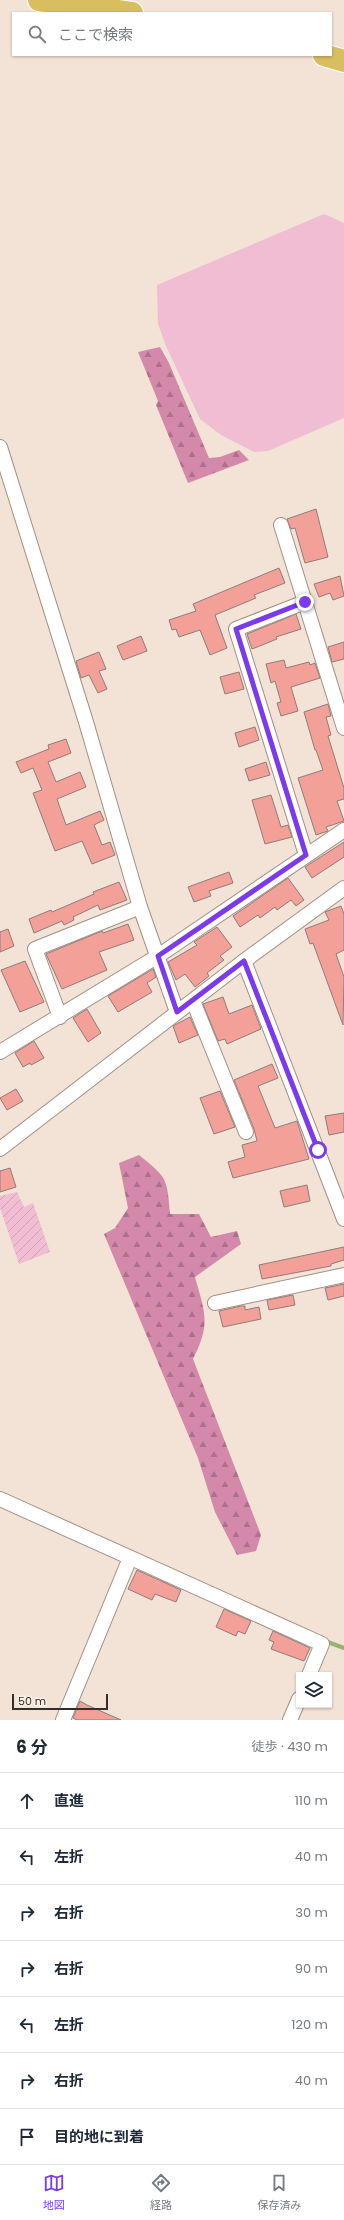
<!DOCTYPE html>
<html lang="ja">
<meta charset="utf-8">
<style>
:root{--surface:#fff;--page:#f2f2f3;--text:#1f2937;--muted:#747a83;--line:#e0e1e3;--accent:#7c3aed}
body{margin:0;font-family:Poppins,"Noto Sans JP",sans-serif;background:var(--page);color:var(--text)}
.controls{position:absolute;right:12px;bottom:12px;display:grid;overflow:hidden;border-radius:0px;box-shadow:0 1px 3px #0004}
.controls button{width:36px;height:36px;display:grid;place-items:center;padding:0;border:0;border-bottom:1px solid var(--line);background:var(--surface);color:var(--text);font:20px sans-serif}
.scale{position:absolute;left:12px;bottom:10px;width:96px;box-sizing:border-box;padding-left:4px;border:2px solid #352e29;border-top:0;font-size:11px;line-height:14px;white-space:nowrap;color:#352e29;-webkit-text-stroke:3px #fef0e6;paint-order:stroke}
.stop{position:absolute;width:12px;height:12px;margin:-9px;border:3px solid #7c3aed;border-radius:50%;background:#fff}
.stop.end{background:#7c3aed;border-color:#fff;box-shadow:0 1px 4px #0008}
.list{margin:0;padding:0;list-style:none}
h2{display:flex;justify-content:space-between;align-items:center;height:52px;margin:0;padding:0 16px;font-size:17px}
h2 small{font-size:13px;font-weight:400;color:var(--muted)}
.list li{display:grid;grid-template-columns:26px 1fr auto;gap:12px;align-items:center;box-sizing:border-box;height:56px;padding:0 16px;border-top:1px solid var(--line)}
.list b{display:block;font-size:15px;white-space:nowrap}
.list em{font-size:13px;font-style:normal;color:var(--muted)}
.icon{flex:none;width:22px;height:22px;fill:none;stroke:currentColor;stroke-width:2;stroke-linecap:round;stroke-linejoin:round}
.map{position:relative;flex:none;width:344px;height:1720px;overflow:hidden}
.search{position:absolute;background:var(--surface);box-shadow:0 1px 3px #0004;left:12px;right:12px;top:12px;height:44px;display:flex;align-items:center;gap:10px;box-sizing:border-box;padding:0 14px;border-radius:0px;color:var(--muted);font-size:15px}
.sheet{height:444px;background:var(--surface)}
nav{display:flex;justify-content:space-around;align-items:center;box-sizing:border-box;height:56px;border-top:1px solid var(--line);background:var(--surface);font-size:11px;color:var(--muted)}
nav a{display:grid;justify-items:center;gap:2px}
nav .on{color:var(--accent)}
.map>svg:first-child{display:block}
.forest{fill:url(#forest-firs)}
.garden{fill:url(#garden-furrows)}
.pitch{fill:#f0bdd2}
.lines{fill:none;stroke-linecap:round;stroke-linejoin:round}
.stream{stroke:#97b36d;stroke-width:4}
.building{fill:#f3a098;stroke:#907c79}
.minor-casing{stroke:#a19286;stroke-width:16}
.trunk-casing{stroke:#fff;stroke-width:24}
.minor{stroke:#fff;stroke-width:14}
.trunk{stroke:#d8be5f;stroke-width:22}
.route{stroke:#7c3aed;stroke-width:5}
</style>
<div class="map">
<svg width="344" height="1720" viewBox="0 0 344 1720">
<defs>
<pattern id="forest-firs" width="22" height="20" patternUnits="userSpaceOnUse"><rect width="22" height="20" fill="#d489aa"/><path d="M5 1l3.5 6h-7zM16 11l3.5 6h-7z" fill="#ad708a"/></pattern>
<pattern id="garden-furrows" width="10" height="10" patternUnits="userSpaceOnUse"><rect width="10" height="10" fill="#f0bdd2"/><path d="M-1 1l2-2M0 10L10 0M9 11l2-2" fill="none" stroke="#cea3b4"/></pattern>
</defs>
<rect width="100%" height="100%" fill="#f3e2d6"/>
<g class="forest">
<path d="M 160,347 L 169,363 L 209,458 L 220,457 L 239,450 L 249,460 L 188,483 L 156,405 L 158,401 L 138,352 Z"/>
<path d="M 139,1155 C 167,1178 167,1177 170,1214 L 199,1214 L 211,1237 L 237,1231 L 241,1244 L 195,1277 C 205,1313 211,1324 193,1359 L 261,1535 L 256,1551 L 237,1555 L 215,1512 L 198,1458 L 104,1234 L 115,1228 L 128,1208 L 119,1163 Z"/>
</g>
<path class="garden" d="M 17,1192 L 24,1207 L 33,1203 L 50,1252 L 19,1264 L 0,1208 L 0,1196 Z"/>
<path class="pitch" d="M 324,214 L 344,223 L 344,418 L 268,451 L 254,452 L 221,435 L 200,419 L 166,346 L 158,324 L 157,285 Z"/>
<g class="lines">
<path class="stream" d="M 325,1641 L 344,1648"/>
</g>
<g class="building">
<path d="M 316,509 L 328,557 L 305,563 L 295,528 L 291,529 L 287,519 Z"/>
<path d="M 279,568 L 285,583 L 254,595 L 256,598 L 215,615 L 227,648 L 210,655 L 200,630 L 179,637 L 176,629 L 172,630 L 169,620 L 196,611 L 193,604 Z"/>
<path d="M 340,576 L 344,596 L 333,600 L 330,593 L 319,597 L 314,584 Z"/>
<path d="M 296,614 L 301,629 L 276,637 L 277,639 L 252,649 L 247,634 Z"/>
<path d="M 141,636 L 147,651 L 123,660 L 117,646 Z"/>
<path d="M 344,642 L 344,659 L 332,662 L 328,647 Z"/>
<path d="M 99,652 L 106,669 L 99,671 L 107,689 L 98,693 L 89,675 L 81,678 L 76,661 Z"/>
<path d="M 284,660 L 286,668 L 309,662 L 310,665 L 315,663 L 320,678 L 291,687 L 298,711 L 281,716 L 277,703 L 281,702 L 275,681 L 271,683 L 266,664 Z"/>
<path d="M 239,672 L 244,689 L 225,694 L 220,677 Z"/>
<path d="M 328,704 L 331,716 L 326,717 L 331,735 L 328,736 L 344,788 L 344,799 L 337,801 L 344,821 L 326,827 L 328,831 L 316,835 L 298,778 L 323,770 L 316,750 L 315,750 L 304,712 Z"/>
<path d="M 255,727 L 259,740 L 239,747 L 235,733 Z"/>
<path d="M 66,739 L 71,753 L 48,762 L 56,782 L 80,772 L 86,787 L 57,799 L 66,825 L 100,811 L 104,820 L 94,825 L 102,845 L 110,842 L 115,855 L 92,864 L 82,841 L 55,851 L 33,793 L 42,790 L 33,768 L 21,773 L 16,762 L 49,749 L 48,745 Z"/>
<path d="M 266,762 L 270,775 L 249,781 L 245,769 Z"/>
<path d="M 271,795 L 281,827 L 288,825 L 292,837 L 265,844 L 252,800 Z"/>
<path d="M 344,842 L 344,857 L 312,878 L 305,867 Z"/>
<path d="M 229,872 L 233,883 L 209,891 L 211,896 L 194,902 L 188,887 Z"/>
<path d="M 288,878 L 304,900 L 296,906 L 291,900 L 277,910 L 275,907 L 260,918 L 258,915 L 240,927 L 233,916 Z"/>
<path d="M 119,882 L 127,900 L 100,910 L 98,905 L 73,917 L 74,920 L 64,925 L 62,921 L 34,933 L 29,919 L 51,910 L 52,912 L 94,894 L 93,892 Z"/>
<path d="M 341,906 L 344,914 L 344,950 L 336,954 L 344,977 L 343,1025 L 313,943 L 310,944 L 305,929 L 329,920 L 325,912 Z"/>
<path d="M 128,924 L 134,940 L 99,952 L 107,970 L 62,989 L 46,954 L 102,931 L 103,933 Z"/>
<path d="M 217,927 L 232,947 L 220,956 L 224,960 L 207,973 L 209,976 L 195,987 L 185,974 L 176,980 L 168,962 L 197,945 L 194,942 Z"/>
<path d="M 8,929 L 14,946 L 0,952 L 0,932 Z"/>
<path d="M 25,961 L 44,1002 L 20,1012 L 1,970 Z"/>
<path d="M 153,969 L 156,977 L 147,983 L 152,992 L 118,1012 L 108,996 Z"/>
<path d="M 223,997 L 229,1014 L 252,1005 L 261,1029 L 227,1044 L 225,1039 L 218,1041 L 203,1004 Z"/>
<path d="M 87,1009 L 101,1033 L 88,1042 L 73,1018 Z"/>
<path d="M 190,1017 L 198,1035 L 179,1043 L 173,1026 Z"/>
<path d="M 34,1041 L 44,1058 L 31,1065 L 30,1063 L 23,1067 L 15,1053 Z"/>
<path d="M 272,1064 L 278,1078 L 258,1086 L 275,1128 L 297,1121 L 309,1159 L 233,1178 L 228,1162 L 245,1157 L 242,1145 L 257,1141 L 254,1129 L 234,1080 Z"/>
<path d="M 16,1089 L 23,1101 L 7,1110 L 0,1098 Z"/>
<path d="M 220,1091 L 235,1127 L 214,1134 L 200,1098 Z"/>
<path d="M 344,1113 L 344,1132 L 329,1135 L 325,1116 Z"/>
<path d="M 10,1168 L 16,1187 L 0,1192 L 0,1171 Z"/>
<path d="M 307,1185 L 310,1201 L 284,1207 L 280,1191 Z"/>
<path d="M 344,1247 L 344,1260 L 331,1264 L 331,1266 L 262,1279 L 259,1265 Z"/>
<path d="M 344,1284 L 344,1296 L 328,1300 L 325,1288 Z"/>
<path d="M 293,1295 L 295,1305 L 269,1310 L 267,1300 Z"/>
<path d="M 241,1306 L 245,1306 L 245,1310 L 259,1307 L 261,1319 L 223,1327 L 219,1311 Z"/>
<path d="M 137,1570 L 181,1590 L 176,1602 L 155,1594 L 152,1600 L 128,1589 Z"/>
<path d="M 224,1609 L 251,1621 L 245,1634 L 238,1631 L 236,1636 L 216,1627 Z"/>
<path d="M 273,1631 L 310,1648 L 304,1661 L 271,1649 L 274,1642 L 269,1640 Z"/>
<path d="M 80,1701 L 87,1705 L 121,1720 L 77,1720 L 73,1718 Z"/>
</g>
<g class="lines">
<defs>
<g id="minor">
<path d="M 0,447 L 86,722 L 140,907 L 177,1012"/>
<path d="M 281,525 L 344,728"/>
<path d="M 305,602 L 236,629 L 306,855"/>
<path d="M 244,961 L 344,1219"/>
<path d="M 193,1001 L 246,1132"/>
<path d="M 60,1017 L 35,949 L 140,907"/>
<path d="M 0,1052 L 158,956 L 344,830"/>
<path d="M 0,1149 L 244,961 L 344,888"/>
<path d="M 215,1303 L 344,1275"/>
<path d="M 0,1499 L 322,1644 L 309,1675"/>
<path d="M 63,1720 L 130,1558"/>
<path d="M 290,1720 L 299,1699"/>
</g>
<g id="trunk">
<path d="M 39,0 L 132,13"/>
<path d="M 324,55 L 344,61"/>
</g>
</defs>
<use href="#minor" class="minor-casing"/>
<use href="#trunk" class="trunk-casing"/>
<use href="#minor" class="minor"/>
<use href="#trunk" class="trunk"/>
</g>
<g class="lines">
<path class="route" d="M 305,602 L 236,629 L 306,855 L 158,956 L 177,1012 L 244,961 L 318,1150"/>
</g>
</svg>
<div class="controls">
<button><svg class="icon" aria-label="layers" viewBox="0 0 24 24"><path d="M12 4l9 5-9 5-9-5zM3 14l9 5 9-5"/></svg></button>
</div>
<div class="scale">50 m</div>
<div class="stop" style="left:318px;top:1150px"></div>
<div class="stop end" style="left:305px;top:602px"></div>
<div class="search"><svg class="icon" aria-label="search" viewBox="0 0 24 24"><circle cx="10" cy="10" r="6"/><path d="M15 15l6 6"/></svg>ここで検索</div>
</div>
<section class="sheet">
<h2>6 分<small>徒歩 · 430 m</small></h2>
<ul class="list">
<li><svg class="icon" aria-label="ahead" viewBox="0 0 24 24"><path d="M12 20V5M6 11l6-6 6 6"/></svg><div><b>直進</b></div><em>110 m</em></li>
<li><svg class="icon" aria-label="left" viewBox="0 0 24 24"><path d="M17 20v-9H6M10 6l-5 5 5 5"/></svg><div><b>左折</b></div><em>40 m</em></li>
<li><svg class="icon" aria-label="right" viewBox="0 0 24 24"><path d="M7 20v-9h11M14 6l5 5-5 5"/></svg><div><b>右折</b></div><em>30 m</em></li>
<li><svg class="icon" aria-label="right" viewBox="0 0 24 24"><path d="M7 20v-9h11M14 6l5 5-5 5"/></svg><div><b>右折</b></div><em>90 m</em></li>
<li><svg class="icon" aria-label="left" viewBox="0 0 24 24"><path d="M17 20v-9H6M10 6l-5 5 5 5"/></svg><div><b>左折</b></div><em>120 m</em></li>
<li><svg class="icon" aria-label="right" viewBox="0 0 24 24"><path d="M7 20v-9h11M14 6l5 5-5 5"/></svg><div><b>右折</b></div><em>40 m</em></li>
<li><svg class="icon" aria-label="arrive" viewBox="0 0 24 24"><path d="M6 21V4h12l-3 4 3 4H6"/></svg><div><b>目的地に到着</b></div></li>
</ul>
</section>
<nav>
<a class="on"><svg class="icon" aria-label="map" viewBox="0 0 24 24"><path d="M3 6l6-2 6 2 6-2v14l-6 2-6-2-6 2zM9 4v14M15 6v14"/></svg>地図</a>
<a><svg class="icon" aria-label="directions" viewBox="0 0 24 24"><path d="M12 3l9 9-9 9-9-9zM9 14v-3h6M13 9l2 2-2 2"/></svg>経路</a>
<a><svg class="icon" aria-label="saved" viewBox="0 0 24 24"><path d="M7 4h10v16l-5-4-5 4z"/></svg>保存済み</a>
</nav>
